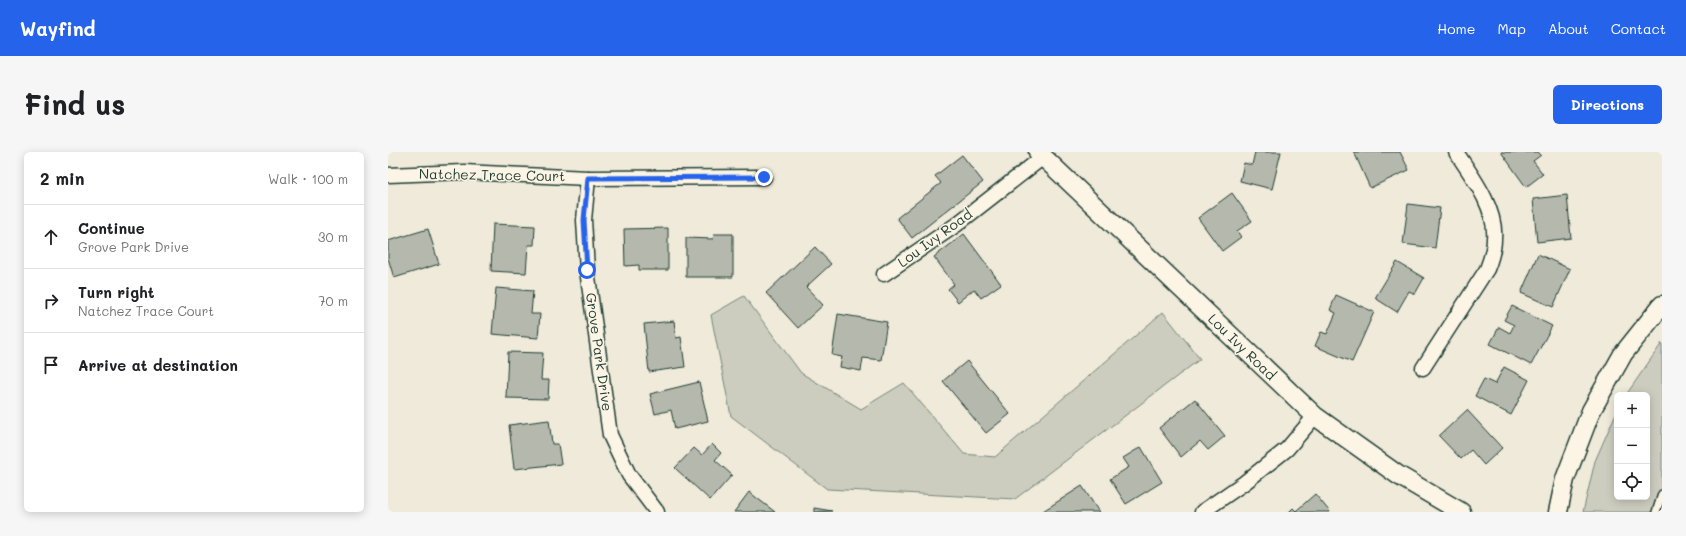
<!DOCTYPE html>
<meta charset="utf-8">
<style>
:root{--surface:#fff;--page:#f6f6f6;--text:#202124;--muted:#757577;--line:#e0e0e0;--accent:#2563eb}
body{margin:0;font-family:Mali,sans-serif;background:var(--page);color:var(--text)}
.controls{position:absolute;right:12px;bottom:12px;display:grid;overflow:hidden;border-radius:6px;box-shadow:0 2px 10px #0003}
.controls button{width:36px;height:36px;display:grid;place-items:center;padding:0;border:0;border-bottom:1px solid var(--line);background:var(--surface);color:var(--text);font:20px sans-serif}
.stop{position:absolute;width:12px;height:12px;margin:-9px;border:3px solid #2563eb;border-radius:50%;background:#fff}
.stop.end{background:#2563eb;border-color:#fff;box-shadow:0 1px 4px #0008}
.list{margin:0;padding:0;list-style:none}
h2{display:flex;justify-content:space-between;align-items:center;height:52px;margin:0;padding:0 16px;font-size:17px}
h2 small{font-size:13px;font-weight:400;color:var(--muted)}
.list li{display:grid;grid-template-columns:26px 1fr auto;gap:12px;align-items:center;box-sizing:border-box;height:64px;padding:0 16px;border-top:1px solid var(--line)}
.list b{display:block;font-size:15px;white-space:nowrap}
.list p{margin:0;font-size:13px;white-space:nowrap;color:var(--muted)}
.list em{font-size:13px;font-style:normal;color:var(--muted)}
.icon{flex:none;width:22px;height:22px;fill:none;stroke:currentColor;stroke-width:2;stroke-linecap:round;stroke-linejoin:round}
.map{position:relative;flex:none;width:1274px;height:360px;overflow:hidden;border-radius:6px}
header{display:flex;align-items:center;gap:24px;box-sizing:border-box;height:56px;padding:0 20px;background:var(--accent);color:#fff}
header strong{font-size:19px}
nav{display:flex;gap:22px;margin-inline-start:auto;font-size:14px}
.intro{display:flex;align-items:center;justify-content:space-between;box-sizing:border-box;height:96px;padding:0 24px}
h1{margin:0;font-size:28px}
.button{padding:10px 18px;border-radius:6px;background:var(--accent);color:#fff;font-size:14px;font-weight:700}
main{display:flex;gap:24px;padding:0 24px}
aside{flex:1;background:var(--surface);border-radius:6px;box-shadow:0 2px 10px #0003}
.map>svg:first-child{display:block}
.green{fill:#cccdbf;stroke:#76857a}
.building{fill:#b5b9ad;stroke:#1f3d34}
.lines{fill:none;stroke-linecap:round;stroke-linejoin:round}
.service-casing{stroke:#1f3d34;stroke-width:10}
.minor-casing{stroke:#1f3d34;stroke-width:17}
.tertiary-casing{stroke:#1f3d34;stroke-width:21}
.service{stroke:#fcf5e5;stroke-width:7}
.minor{stroke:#fcf5e5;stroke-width:14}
.tertiary{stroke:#fcf5e5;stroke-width:18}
.route{stroke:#2563eb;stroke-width:5}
.labels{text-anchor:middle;stroke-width:3;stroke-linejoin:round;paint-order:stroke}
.street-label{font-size:14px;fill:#1f3d34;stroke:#fcf5e5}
</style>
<header>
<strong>Wayfind</strong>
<nav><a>Home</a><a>Map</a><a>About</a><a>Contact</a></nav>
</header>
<div class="intro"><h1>Find us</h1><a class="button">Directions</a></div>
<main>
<aside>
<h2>2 min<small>Walk · 100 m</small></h2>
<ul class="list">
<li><svg class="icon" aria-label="ahead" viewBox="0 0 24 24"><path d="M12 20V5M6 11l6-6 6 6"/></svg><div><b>Continue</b><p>Grove Park Drive</p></div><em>30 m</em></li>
<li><svg class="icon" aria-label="right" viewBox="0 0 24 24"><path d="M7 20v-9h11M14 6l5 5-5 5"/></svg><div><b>Turn right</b><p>Natchez Trace Court</p></div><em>70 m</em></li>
<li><svg class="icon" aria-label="arrive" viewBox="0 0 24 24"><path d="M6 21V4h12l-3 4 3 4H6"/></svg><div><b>Arrive at destination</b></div></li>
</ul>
</aside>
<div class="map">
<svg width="1274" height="360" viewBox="0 0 1274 360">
<rect width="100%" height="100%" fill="#efeada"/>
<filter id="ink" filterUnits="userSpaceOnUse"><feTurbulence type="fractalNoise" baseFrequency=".025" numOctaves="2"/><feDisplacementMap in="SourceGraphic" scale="8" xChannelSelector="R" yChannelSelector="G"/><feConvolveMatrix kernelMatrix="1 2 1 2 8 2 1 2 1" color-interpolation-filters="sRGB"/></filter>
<g filter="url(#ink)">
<g class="green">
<path d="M 356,144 L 413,221 L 473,257 L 516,231 L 576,302 L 607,305 L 775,160 L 812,207 L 627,347 L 439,337 L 343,264 L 323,163 Z"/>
<path d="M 1274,191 L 1274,360 L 1195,360 L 1207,309 L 1229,259 L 1229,345 L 1259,345 L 1259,243 L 1238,243 Z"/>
</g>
<g class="building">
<path d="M 867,0 L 893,0 L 884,37 L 852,29 L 856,11 L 864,13 Z"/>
<path d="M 966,0 L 1012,0 L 1021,18 L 982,36 Z"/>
<path d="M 1113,0 L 1150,0 L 1153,3 L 1145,9 L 1155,22 L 1138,35 Z"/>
<path d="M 574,3 L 595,30 L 524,86 L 509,66 L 553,31 L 547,24 Z"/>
<path d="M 844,41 L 864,69 L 849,79 L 853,85 L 834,99 L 810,66 Z"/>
<path d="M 1179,43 L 1183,86 L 1149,90 L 1145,47 Z"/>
<path d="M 1020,52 L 1052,56 L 1047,96 L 1015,92 Z"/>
<path d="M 105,72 L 147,74 L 146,93 L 140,93 L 138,121 L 103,119 Z"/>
<path d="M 280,76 L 280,118 L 251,118 L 251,113 L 237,114 L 236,77 Z"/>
<path d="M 40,77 L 51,112 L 6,126 L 0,106 L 0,89 Z"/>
<path d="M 326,82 L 345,82 L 345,125 L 298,125 L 298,86 L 325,87 Z"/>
<path d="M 576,82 L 613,132 L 593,146 L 586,137 L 570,150 L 560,137 L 566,132 L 546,105 Z"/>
<path d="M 427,95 L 443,112 L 418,135 L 435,153 L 410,176 L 378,141 Z"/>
<path d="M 1150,102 L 1182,117 L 1165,155 L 1133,141 Z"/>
<path d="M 1009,110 L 1036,126 L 1027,142 L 1021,139 L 1009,160 L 987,146 Z"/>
<path d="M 108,136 L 145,139 L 143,162 L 152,162 L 150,186 L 104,182 Z"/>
<path d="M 948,143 L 986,160 L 964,210 L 927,194 L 933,180 L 939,182 L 948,161 L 942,158 Z"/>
<path d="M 1124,154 L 1164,174 L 1143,213 L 1102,192 L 1111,175 L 1122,181 L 1126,173 L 1116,168 Z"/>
<path d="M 450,162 L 499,170 L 493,208 L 475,206 L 473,219 L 452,215 L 454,205 L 444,203 Z"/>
<path d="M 286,169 L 288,186 L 293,185 L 297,215 L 261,220 L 256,172 Z"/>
<path d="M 120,200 L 155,201 L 153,228 L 161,228 L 160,247 L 118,246 Z"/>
<path d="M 579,209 L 622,262 L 598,281 L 555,229 Z"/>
<path d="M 1116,215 L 1141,228 L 1123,263 L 1087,244 L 1096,227 L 1107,232 Z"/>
<path d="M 311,230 L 320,269 L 287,277 L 283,258 L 267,262 L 262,242 Z"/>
<path d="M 807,247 L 837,284 L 820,298 L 812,289 L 793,305 L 771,276 Z"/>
<path d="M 1079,258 L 1114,296 L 1096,313 L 1083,298 L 1073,307 L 1051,284 Z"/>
<path d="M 161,268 L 164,292 L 170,292 L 173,312 L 126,317 L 121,273 Z"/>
<path d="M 324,292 L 333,301 L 327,308 L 344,323 L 322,348 L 287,316 L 306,296 L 314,303 Z"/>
<path d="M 753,295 L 774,330 L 738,352 L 722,327 L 741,315 L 735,306 Z"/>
<path d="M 694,334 L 711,360 L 655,360 L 655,359 Z"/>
<path d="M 361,340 L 387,360 L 346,360 Z"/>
<path d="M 927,342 L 942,360 L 901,360 L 905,356 L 908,359 Z"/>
<path d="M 426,356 L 444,359 L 426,360 Z"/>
</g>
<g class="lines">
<defs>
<path id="service" d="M 1268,360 L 1274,342"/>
<g id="minor">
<path d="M 0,23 L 76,20 L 200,26 L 376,25"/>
<path d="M 200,26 L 196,68 L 199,118 L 222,283 L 241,323 L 269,360"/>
<path d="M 496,122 L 568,73 L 655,5"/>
<path d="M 1035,216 L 1099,117 C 1103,107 1106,97 1106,87 C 1109,57 1084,24 1068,0"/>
<path d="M 814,360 L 856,331 L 899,297 L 927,264"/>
</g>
<g id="tertiary">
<path d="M 650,0 L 927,264 L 1010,323 L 1073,360"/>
<path d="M 1170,360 L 1177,327 L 1203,259 L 1235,202 L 1274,153"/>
</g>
</defs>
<use href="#service" class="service-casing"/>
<use href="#minor" class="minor-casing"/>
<use href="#tertiary" class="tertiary-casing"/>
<use href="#service" class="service"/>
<use href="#minor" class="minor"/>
<use href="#tertiary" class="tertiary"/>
</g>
</g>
<g class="lines" filter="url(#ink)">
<path class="route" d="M 199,118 L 196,68 L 200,26 L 376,25"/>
</g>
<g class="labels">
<g class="street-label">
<text transform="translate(104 23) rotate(1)" y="5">Natchez Trace Court</text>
<text transform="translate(547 86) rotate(-36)" y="5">Lou Ivy Road</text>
<text transform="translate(854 195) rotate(44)" y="5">Lou Ivy Road</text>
<text transform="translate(211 200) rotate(82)" y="5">Grove Park Drive</text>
</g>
</g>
</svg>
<div class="controls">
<button>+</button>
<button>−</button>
<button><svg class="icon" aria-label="locate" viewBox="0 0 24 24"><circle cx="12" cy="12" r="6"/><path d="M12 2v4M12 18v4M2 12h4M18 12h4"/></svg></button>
</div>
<div class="stop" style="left:199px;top:118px"></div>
<div class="stop end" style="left:376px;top:25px"></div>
</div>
</main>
